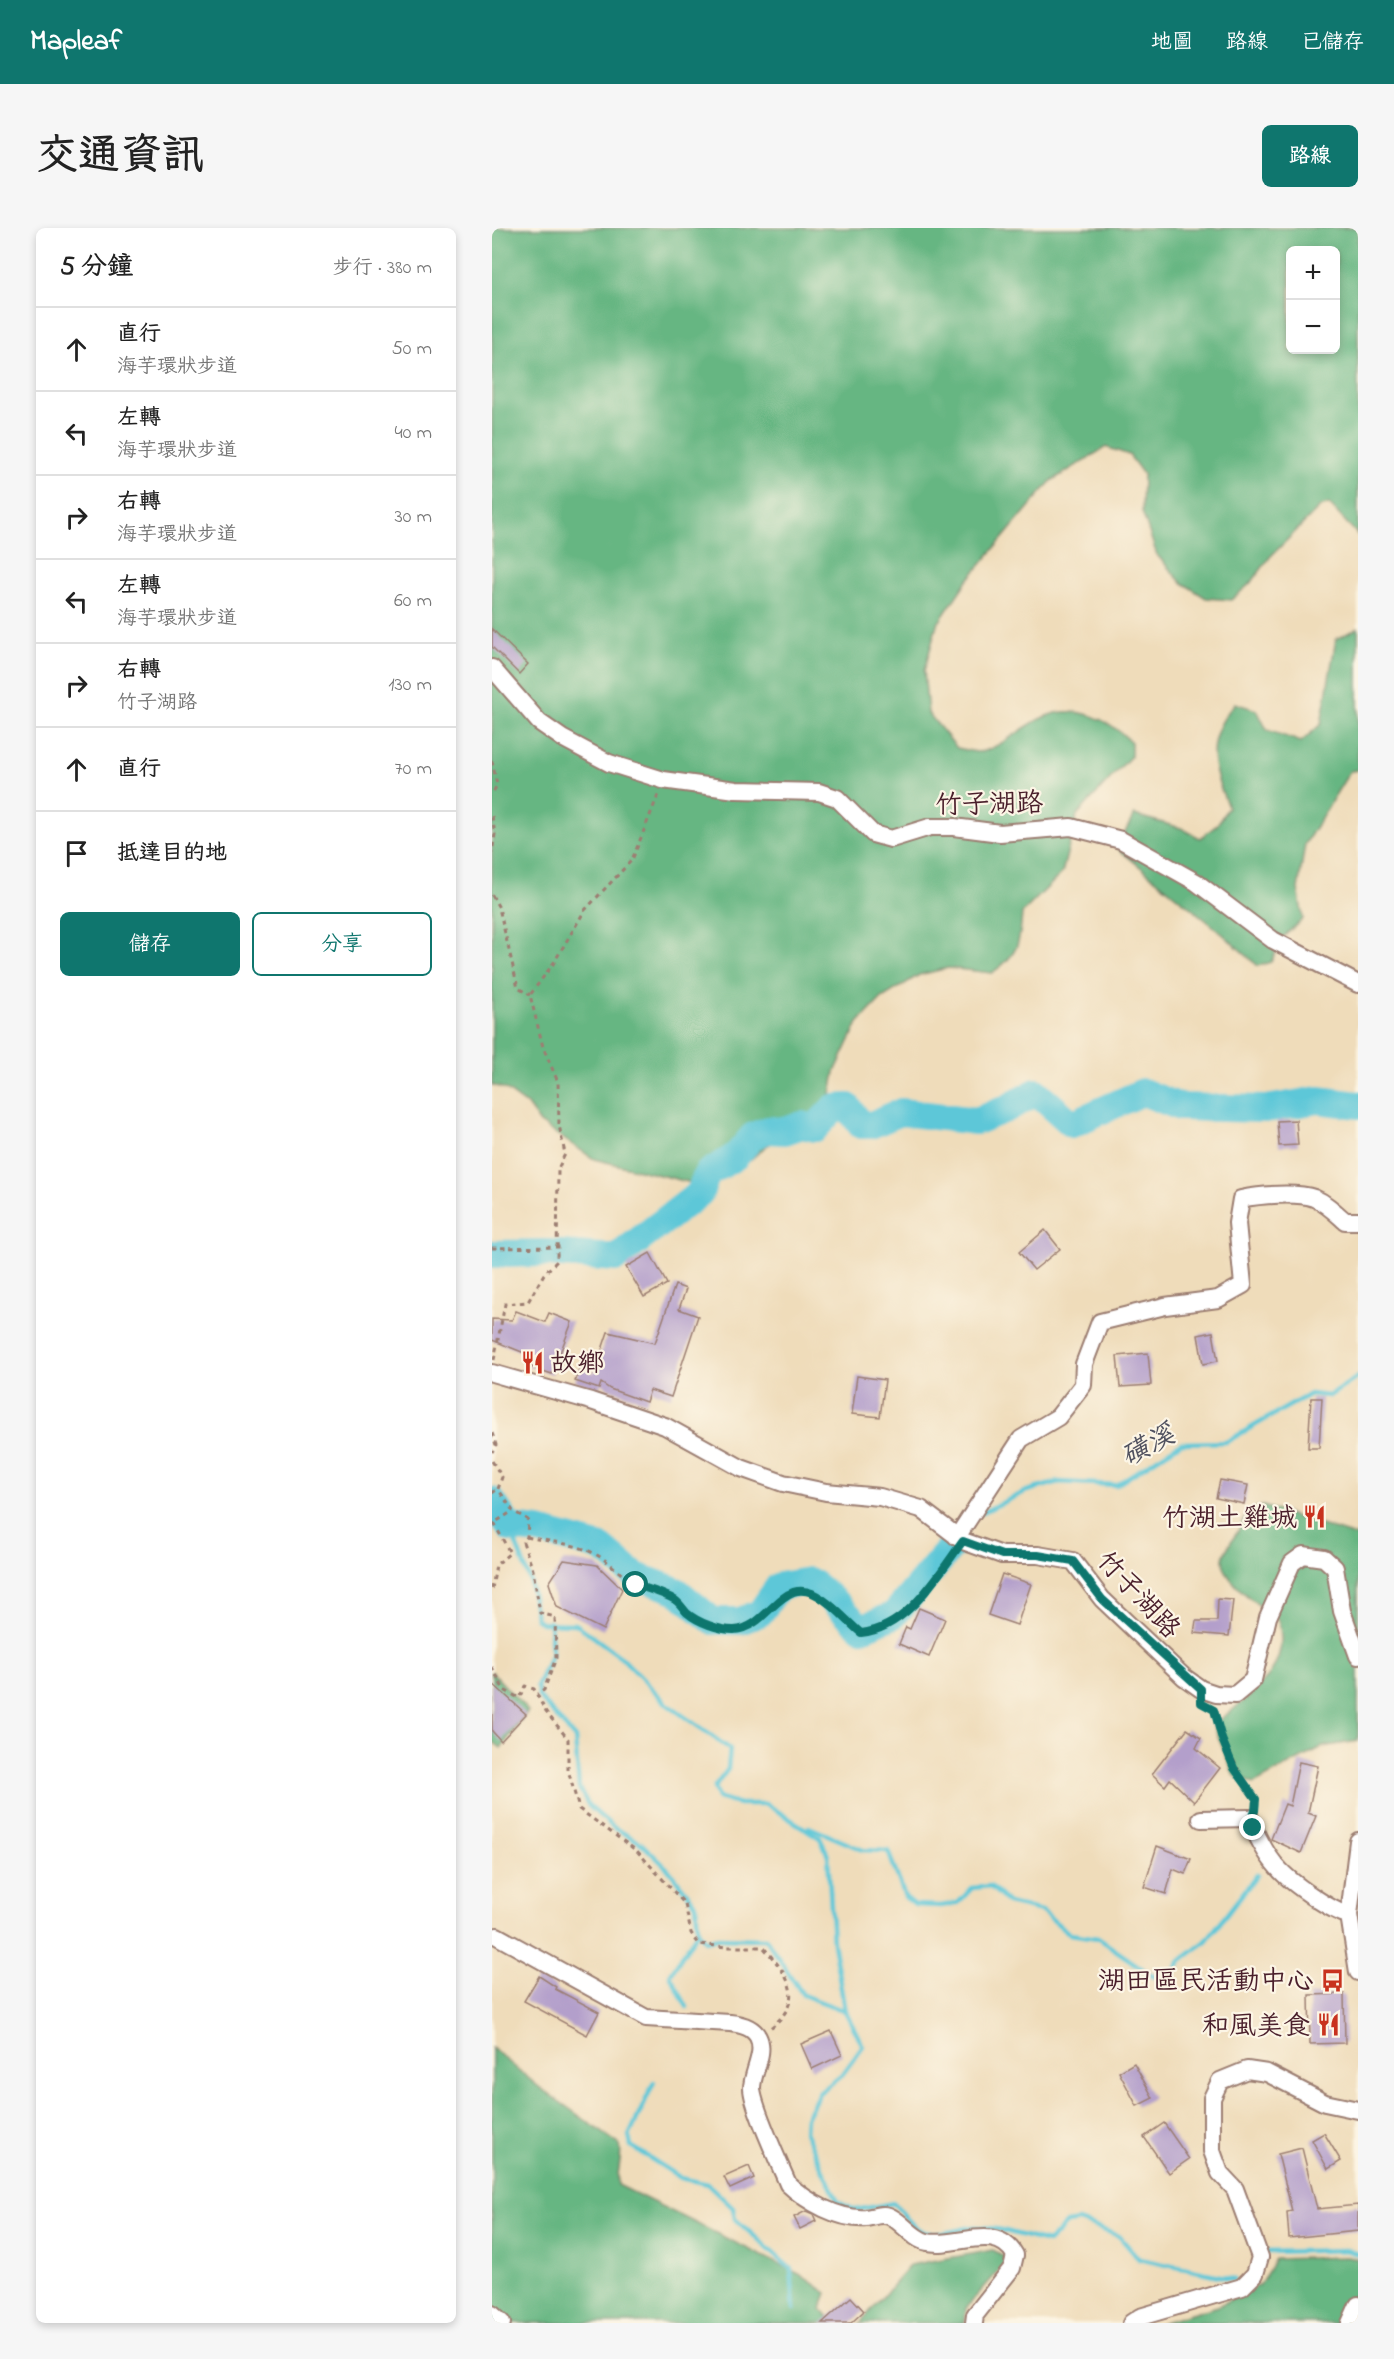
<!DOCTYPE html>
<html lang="zh-TW">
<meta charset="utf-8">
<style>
:root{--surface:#fff;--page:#f6f6f6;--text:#222;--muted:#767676;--line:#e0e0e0;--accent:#0f766e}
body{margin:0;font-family:"Indie Flower","LXGW WenKai TC",sans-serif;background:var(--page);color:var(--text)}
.controls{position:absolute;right:18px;top:18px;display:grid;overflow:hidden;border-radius:9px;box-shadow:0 3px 9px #0003}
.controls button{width:54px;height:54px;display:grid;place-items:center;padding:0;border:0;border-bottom:2px solid var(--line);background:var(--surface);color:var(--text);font:30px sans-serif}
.stop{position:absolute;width:18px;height:18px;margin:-14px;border:4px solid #0f766e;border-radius:50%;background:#fff}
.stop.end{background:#0f766e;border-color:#fff;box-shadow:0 2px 6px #0008}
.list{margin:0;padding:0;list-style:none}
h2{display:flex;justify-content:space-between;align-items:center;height:78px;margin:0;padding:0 24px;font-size:26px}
h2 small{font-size:20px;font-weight:400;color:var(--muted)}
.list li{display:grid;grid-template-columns:39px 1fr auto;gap:18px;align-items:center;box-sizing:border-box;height:84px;padding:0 24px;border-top:2px solid var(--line)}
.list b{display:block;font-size:22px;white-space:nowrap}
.list p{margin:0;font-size:20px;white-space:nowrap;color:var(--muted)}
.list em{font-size:20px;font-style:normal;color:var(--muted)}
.actions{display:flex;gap:12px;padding:18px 24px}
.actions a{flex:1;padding:14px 0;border:2px solid var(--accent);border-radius:9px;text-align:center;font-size:21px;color:var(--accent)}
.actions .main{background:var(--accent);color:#fff}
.icon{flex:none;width:33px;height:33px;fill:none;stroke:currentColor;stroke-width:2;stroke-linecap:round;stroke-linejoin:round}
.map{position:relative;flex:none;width:866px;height:2095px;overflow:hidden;border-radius:9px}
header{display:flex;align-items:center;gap:36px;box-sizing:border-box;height:84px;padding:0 30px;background:var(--accent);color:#fff}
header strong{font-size:28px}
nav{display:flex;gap:33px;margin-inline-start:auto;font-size:21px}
.intro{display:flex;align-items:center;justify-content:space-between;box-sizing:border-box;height:144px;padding:0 36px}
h1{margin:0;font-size:42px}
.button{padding:15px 27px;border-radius:9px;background:var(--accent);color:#fff;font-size:21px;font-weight:700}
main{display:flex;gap:36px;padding:0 36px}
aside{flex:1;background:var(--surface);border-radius:9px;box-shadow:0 3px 9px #0003}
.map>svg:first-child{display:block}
.forest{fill:#66b682;stroke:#586a56;stroke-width:1.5;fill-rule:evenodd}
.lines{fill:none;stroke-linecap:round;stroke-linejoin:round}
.stream{stroke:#5dc7d8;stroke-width:4.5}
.river{stroke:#5dc7d8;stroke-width:28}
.building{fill:#b39fcb}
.minor-casing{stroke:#9c7e72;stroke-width:20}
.path{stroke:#9c7e72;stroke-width:3;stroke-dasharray:4.5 4.5;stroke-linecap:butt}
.minor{stroke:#fff;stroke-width:16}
.route{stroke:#0f766e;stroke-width:8}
.labels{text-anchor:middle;stroke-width:4.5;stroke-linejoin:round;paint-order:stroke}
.street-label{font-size:27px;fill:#4a1f2b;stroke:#fcf5e5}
.poi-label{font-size:27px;fill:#4a1f2b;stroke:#fcf5e5;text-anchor:end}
.water-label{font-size:28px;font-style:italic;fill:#50515f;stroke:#fcf5e5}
</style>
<header>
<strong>Mapleaf</strong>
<nav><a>地圖</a><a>路線</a><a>已儲存</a></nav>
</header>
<div class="intro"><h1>交通資訊</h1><a class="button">路線</a></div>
<main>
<aside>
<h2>5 分鐘<small>步行 · 380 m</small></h2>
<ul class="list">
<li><svg class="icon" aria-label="ahead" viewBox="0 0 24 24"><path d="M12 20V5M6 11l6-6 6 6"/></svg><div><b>直行</b><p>海芋環狀步道</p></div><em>50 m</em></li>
<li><svg class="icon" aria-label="left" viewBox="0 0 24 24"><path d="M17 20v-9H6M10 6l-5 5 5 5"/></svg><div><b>左轉</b><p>海芋環狀步道</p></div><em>40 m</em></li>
<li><svg class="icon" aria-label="right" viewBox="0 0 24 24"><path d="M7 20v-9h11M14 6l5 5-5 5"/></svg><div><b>右轉</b><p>海芋環狀步道</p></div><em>30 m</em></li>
<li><svg class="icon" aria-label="left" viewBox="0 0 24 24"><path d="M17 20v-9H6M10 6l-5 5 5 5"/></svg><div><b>左轉</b><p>海芋環狀步道</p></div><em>60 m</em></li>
<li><svg class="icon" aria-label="right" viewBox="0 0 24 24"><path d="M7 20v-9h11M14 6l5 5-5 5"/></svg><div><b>右轉</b><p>竹子湖路</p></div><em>130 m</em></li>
<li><svg class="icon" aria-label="ahead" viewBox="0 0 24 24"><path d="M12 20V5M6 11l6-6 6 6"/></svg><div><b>直行</b></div><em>70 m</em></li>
<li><svg class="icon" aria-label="arrive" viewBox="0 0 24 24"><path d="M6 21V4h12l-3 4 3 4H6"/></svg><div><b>抵達目的地</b></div></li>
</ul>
<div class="actions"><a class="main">儲存</a><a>分享</a></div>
</aside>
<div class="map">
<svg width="866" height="2095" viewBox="0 0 866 2095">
<rect width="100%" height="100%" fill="#fcf5e5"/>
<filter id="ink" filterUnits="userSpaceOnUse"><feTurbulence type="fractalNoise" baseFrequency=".0167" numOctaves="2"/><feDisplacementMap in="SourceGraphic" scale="12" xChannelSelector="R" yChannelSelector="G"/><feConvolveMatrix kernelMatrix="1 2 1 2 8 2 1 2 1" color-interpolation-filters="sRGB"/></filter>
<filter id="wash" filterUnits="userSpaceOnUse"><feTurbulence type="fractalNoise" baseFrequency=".008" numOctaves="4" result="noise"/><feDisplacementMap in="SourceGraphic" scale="24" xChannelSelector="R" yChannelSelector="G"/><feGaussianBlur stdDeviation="1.35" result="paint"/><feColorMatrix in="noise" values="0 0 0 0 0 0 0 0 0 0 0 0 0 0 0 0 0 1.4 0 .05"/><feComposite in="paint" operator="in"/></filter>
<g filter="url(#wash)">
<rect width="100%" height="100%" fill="#efdcba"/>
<g class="forest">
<path d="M 0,0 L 866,0 L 866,307 L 837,276 L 828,279 L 778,329 L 760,354 L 739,372 L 714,370 L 689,354 L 665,327 L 650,284 L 651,246 L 637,227 L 614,219 L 559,253 L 474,354 L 445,397 L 432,443 L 436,485 L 465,520 C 472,521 485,526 492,523 C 513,517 531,498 552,489 C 584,475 617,491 639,514 L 639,528 L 585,587 L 570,645 L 530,685 C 528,716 526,727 500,745 L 456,740 L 427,747 L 390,770 L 366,795 L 343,844 L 338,871 L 326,889 L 274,918 L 250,939 L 222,953 L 196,954 L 102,931 L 48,895 L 35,877 L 13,861 L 0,857 ZM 798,22 L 844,22 L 844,122 L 798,122 Z"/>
<path d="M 866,400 L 866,542 L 858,543 L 813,616 L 806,661 L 811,691 L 791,709 L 779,734 L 766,738 L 726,702 L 625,620 L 642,587 L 689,600 L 708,610 L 725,597 L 736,579 C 719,537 711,513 743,475 L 765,482 L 775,502 L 809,514 L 829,496 L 844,411 Z"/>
<path d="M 771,1278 L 866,1309 L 866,1513 L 830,1519 L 762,1556 L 742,1548 L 721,1497 C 755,1470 802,1442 786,1392 C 770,1379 724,1350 732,1327 C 735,1319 741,1311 746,1303 C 752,1291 756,1279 771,1278 Z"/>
<path d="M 0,1444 L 36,1483 L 9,1520 L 0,1513 Z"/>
<path d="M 0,1820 L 47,1859 L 128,1917 C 131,1932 124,1943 126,1957 L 307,2046 L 335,2065 L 329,2081 L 342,2095 L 0,2095 Z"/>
<path d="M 501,2022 L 513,2029 L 512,2037 L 474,2080 L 473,2095 L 368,2095 L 418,2037 Z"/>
<path d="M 855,2029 L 866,2031 L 866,2058 L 851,2090 L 853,2095 L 668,2095 L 726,2078 L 768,2057 L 783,2031 Z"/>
</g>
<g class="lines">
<g class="stream">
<path d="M 489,1285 L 535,1263 L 567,1254 L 624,1257 L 689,1215 L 734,1214 L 818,1166 L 837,1168 L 866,1149"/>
<path d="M 18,1300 L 38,1353 L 44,1390 L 50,1395 L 84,1396 L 130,1430 L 176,1477 L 238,1521 L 236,1541 L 222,1560 L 226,1570 L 248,1576 L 274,1576 L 328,1610 L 336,1627 L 341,1715 L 353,1783 L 371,1818 L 350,1847 L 327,1865 L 314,1890 L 313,1904 L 346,1974 L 363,1982 L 402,1975 C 409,1983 418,1997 428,2002 C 445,2011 466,2000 483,1999 C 509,1999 531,2009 556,2014 L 575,1995 L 587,1993 L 627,2008 L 647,2031 L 742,2051"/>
<path d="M 58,1394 L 60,1426 L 45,1458 L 47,1469 L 83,1510 L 87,1560 L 97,1578 L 121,1599 L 149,1615 L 175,1640 L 204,1676 L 206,1703 L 178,1747 L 195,1779"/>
<path d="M 317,1599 L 371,1622 L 396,1623 L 413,1669 L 423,1677 L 449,1678 L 466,1675 L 480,1660 L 498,1658 L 516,1675 L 550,1683 L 578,1706 L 606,1710 L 661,1748 L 676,1753 L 688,1733 L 714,1713 L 765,1647"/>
<path d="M 206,1703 L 213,1713 L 226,1710 L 274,1711 L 311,1767 L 353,1783"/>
<path d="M 162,1854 L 137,1908 L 139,1918 L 189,1950 L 216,1956 L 241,1980 L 243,1991 L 299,2041 L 302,2081"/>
<path d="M 775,2024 L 854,2022 L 866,2026"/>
</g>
<g class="river">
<path d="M 0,1026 L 56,1025 L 124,1030 L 208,965 L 215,946 L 244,928 L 261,908 L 276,902 L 293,903 L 310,897 L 323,900 L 342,880 L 356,879 L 369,897 L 379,897 L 409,884 L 484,893 L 514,881 L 544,864 L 580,896 L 651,864 L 688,879 L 774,881 L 826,872 L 866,877"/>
<path d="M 0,1273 L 18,1300 L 47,1303 L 110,1320 L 142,1347 L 185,1363 L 221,1393 L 248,1393 L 268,1385 L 287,1358 L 317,1353 C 338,1366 352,1385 370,1400 L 402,1387 L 460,1318"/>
</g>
</g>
<g id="blocks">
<g class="building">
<path d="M 0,401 L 36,436 L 27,446 L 0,419 Z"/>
<path d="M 804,892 L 806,917 L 787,918 L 785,893 Z"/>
<path d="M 553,1002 L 568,1021 L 542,1042 L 527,1024 Z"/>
<path d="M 158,1025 L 175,1056 L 152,1069 L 134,1039 Z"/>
<path d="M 183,1057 L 194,1061 L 187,1081 L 206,1088 L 179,1169 L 158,1162 L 154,1174 L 118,1161 L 109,1155 L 107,1161 L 83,1153 L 88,1140 L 102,1145 L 116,1104 L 163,1115 Z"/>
<path d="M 24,1083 L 53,1094 L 57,1085 L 80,1094 L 60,1146 L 36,1138 L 40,1128 L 0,1112 L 0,1091 L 20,1092 Z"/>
<path d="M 721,1104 L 726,1133 L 711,1136 L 706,1107 Z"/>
<path d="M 656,1125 L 659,1157 L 628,1159 L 625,1128 Z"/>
<path d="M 365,1148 L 393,1152 L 388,1189 L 360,1186 Z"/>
<path d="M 819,1170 L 830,1170 L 827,1220 L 816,1220 Z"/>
<path d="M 728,1252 L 756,1257 L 752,1276 L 724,1270 Z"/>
<path d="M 72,1332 L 105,1337 L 130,1361 L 111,1402 L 65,1379 L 57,1355 Z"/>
<path d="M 510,1346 L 539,1356 L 525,1397 L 496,1387 Z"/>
<path d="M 726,1371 L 741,1372 L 737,1408 L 702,1405 L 704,1393 L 725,1393 Z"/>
<path d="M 427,1380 L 453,1391 L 437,1429 L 407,1416 L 414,1399 L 418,1401 Z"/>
<path d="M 0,1455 L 34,1486 L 9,1513 L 0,1503 Z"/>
<path d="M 695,1501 L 709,1510 L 704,1520 L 728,1540 L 702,1574 L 678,1551 L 673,1558 L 660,1546 Z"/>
<path d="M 807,1534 L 826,1538 L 816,1585 L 824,1588 L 809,1625 L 779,1611 L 793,1576 L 798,1578 Z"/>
<path d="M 665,1618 L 699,1631 L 693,1646 L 681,1641 L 674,1666 L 652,1659 Z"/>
<path d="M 47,1748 L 64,1759 L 63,1761 L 107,1784 L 95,1807 L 32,1773 Z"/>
<path d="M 852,1766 L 853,1815 L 818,1816 L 817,1767 Z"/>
<path d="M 339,1803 L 350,1827 L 320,1841 L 309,1816 Z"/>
<path d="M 642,1835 L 661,1870 L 645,1878 L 627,1844 Z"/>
<path d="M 672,1895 L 697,1931 L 677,1945 L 652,1909 Z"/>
<path d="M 832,1905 L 849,1933 L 836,1941 L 820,1912 Z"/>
<path d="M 810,1920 L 825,1981 L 866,1977 L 866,2003 L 797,2010 L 795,1984 L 800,1983 L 786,1926 Z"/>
<path d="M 257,1938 L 262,1950 L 238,1961 L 232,1949 Z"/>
<path d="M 314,1983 L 321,1986 L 324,1993 L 308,2001 L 302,1989 Z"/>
<path d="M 359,2069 L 372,2083 L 359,2095 L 330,2095 Z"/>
</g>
</g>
</g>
<g filter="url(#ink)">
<use href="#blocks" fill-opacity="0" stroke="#9c7e72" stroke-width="1.5"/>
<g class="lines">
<defs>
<g id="minor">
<path d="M 0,440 L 47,494 L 70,510 L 117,535 L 171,552 L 244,562 L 327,564 L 345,570 L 381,606 L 399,611 L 438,599 L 462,599 L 508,605 L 579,599 L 629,612 L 704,654 L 781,712 L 866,756"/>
<path d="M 0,1145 L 99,1173 L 173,1198 L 249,1240 L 291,1255 L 334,1264 L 388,1269 L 429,1281 L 471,1313 L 510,1327 L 546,1327 L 581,1333 L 610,1371 L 692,1449 L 709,1461 L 724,1466 L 743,1467 L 761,1452 L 776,1389 L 800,1335 L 811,1327 L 832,1330 L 843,1340 L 850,1383 L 866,1428"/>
<path d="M 465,1309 L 529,1211 L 566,1189 L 591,1157 L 592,1136 L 608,1094 L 673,1078 L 726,1071 L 751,1057 L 745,995 L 749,971 C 767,967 805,964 822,970 C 834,975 843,984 853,993 L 866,993"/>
<path d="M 709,1591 L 758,1590 C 763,1606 775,1628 786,1640 C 798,1654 840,1684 857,1687"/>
<path d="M 866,1613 L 857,1687 L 866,1744"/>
<path d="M 5,1708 L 154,1790 L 238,1795 C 248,1796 261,1799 266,1809 C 274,1825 260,1844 260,1860 C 260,1877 288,1937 296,1956 C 315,1974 347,1992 374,1990 C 382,1989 389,1985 397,1988 C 410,1993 420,2011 435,2014 C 465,2020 504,1994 523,2027 L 520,2040 L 483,2087 L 482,2095"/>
<path d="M 0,2086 L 10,2095"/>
<path d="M 639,2095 L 648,2089 L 750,2059 L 763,2046 L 768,2029 L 743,1961 L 728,1945 L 720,1923 L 720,1870 L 728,1853 L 755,1842 L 775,1845 L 833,1875 L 866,1882"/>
<path d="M 858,2095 L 866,2077"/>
</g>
</defs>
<use href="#minor" class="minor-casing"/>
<g class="path">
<path d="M 0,533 L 5,557 L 0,566"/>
<path d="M 0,588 L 3,606 L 0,625"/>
<path d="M 0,667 L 7,680 L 26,760 L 38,767"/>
<path d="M 0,1020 L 68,1019"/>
<path d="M 2,1132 L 13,1076 L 36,1074 L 52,1046 L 65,1033 L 66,941 L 73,926 L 67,897 L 66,854 L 51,819 L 38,767 L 61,736 L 93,682 L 140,632 L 167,565"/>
<path d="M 0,1205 L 4,1217 L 0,1224"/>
<path d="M 0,1233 L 10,1249 L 6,1261 L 21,1283 L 36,1292 L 35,1309 L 31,1314 L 41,1342 L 48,1385 L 63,1389 L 64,1430 L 52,1462 L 45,1466"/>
<path d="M 0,1265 L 6,1261"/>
<path d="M 35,1309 C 57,1314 85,1315 105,1327 C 120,1335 131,1350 145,1357 C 157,1363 172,1365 184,1372 C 188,1375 190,1378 193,1382 C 200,1392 218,1398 229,1400 C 278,1412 288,1337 332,1372 C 345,1382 357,1395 369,1405 C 412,1400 439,1356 463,1324"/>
<path d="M 0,1361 L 4,1337 L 18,1325 L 2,1295 L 21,1283"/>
<path d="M 0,1439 L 12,1462 L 27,1470 L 33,1458 L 42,1461 L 54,1484 L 76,1511 L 76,1542 L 87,1581 L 145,1623 L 193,1676 L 199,1705 L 207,1716 L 235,1719 L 271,1719 C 298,1749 314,1772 277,1801"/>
<path d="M 721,1482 L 730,1511 L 764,1575"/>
</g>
<use href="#minor" class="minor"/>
</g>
</g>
<g class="lines" filter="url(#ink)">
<path class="route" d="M 144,1357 C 156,1361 172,1365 183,1372 C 188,1375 191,1381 195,1385 C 207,1395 227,1402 242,1402 C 280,1400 290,1340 332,1372 C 345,1381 357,1395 369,1405 C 416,1400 445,1348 471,1313 L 510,1327 L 546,1327 L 581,1333 L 610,1371 L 709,1461 L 709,1475 L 722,1482 L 730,1511 L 742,1540 L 764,1571 L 763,1583 L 758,1590 L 761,1600"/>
</g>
<defs>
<symbol id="restaurant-bare" viewBox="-9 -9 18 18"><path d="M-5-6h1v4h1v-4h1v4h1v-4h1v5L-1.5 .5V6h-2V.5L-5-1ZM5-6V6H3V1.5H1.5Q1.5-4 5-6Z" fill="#c8321e" stroke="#fcf5e5" stroke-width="2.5" paint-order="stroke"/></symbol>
<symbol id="bus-bare" viewBox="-9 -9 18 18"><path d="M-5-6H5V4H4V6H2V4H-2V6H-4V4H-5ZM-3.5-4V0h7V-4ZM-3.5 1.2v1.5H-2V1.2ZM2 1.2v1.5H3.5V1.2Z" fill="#c8321e" stroke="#fcf5e5" stroke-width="2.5" paint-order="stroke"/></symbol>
</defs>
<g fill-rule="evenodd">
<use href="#restaurant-bare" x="24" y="1118" width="33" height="33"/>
<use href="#restaurant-bare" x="806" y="1272" width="33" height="33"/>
<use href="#bus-bare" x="824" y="1736" width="33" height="33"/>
<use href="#restaurant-bare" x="820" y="1780" width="33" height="33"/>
</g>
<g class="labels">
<g class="street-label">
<text transform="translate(497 575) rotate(-1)" y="9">竹子湖路</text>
<text transform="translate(647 1366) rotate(47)" y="9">竹子湖路</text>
</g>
<g class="poi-label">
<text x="58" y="1143" text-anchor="start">故鄉</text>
<text x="805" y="1298">竹湖土雞城</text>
<text x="822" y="1761">湖田區民活動中心</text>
<text x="818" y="1806">和風美食</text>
</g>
<g class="water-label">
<text transform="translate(655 1216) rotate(-28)" y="10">磺溪</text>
</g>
</g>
</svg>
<div class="controls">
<button>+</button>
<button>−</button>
</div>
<div class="stop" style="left:144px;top:1357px"></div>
<div class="stop end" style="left:761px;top:1600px"></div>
</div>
</main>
